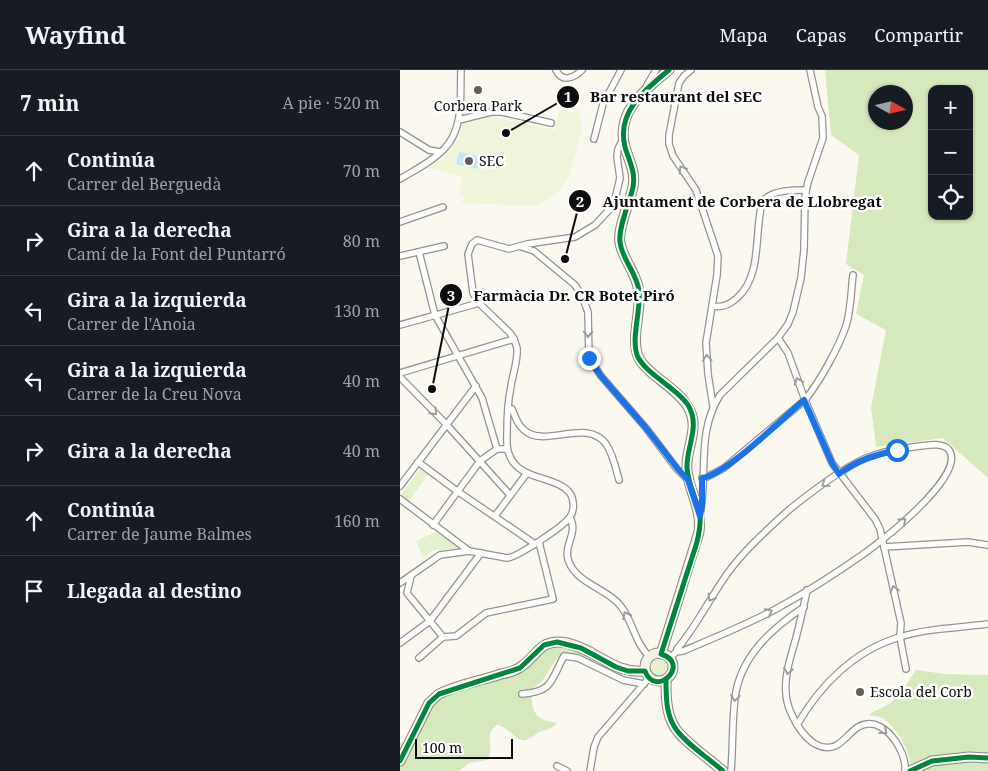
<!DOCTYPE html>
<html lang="es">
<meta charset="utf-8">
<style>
:root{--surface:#171b24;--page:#20242c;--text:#f1f3f6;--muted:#9ea1a6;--line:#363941}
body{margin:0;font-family:"Noto Serif",serif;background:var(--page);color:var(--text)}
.controls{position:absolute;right:15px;top:15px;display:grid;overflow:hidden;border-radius:10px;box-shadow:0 1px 4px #0004}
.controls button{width:45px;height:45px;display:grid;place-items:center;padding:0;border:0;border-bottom:1px solid var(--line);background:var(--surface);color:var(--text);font:25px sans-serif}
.compass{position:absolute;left:468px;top:15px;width:45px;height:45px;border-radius:50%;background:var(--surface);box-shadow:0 1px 4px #0004;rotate:98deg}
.scale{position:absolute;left:15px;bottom:12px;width:98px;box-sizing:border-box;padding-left:5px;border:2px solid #0c0c0c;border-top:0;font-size:14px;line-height:18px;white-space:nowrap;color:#0c0c0c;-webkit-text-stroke:4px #fff;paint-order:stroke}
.stop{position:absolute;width:15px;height:15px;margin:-11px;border:4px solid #1a73e8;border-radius:50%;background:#fff}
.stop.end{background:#1a73e8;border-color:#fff;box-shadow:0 1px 5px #0008}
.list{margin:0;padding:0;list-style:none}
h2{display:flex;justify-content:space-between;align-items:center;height:65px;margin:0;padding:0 20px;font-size:21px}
h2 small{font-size:16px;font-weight:400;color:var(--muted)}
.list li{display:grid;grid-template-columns:32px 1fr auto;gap:15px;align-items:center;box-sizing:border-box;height:70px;padding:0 20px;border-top:1px solid var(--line)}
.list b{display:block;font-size:19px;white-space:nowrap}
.list p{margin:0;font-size:16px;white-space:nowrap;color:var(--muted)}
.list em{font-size:16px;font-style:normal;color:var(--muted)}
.icon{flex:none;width:28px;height:28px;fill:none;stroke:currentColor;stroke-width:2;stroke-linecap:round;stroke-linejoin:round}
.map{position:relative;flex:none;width:588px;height:701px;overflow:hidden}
header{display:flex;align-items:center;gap:30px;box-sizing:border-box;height:70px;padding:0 25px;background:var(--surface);border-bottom:1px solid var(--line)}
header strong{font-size:24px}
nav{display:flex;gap:28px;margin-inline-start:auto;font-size:18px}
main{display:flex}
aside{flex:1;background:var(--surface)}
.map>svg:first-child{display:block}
.green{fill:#e4f1ce}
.forest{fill:#d5e9bc;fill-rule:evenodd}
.pitch{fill:#eef5d9}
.water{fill:#c4e6f7}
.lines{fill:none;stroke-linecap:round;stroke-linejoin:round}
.street-casing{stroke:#94928f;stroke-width:8}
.secondary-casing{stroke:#8a8985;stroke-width:11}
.street{stroke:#fefefd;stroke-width:5.5}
.secondary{stroke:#f5f3e8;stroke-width:9}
.cycleway-casing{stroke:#fff;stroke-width:8}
.cycleway{stroke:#00873e;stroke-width:5}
.oneway{stroke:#9d9d9d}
.route{stroke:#1a73e8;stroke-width:6}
.poi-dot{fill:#605f5c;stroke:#fff;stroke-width:2}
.labels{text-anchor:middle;stroke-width:5;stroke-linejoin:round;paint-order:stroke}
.poi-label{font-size:14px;fill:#0c0c0c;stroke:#fff;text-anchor:start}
.leader{fill:none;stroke:#0c0c0c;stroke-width:2}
.callout-dot{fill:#0c0c0c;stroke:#fff;stroke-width:2}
.mark-label{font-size:15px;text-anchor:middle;font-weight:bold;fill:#fff}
.callout-label{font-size:15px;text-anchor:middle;font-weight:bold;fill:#0c0c0c;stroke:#fff;stroke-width:5;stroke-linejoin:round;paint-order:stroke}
</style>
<header>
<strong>Wayfind</strong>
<nav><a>Mapa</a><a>Capas</a><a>Compartir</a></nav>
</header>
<main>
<aside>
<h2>7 min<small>A pie · 520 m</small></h2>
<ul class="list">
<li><svg class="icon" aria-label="ahead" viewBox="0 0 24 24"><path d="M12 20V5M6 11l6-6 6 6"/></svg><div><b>Continúa</b><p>Carrer del Berguedà</p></div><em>70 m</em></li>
<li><svg class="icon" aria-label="right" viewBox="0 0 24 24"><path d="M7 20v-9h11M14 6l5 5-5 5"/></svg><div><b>Gira a la derecha</b><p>Camí de la Font del Puntarró</p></div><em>80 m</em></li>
<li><svg class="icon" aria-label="left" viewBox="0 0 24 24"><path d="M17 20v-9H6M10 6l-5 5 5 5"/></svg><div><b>Gira a la izquierda</b><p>Carrer de l'Anoia</p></div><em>130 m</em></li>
<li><svg class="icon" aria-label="left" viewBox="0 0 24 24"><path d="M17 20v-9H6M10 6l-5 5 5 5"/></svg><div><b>Gira a la izquierda</b><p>Carrer de la Creu Nova</p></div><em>40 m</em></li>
<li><svg class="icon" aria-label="right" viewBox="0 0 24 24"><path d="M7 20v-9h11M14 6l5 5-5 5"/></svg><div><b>Gira a la derecha</b></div><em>40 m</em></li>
<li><svg class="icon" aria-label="ahead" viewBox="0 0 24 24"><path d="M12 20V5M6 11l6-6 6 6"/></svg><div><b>Continúa</b><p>Carrer de Jaume Balmes</p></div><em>160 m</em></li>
<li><svg class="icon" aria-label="arrive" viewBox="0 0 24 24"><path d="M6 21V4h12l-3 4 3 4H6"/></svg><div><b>Llegada al destino</b></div></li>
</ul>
</aside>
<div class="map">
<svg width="588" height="701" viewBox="0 0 588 701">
<rect width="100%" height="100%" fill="#fbf8f0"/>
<g class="green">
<path d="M 20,399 L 29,404 L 8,432 L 0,426 Z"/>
<path d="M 38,461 L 58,476 L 57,478 L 32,481 L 23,488 L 16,471 Z"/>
<circle cx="259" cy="597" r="9"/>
</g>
<g class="forest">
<path d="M 425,0 L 588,0 L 588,408 L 543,368 L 476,377 L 471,338 L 486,260 L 456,244 L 464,205 L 446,194 L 459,85 L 431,65 ZM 532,19 L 569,19 L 569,146 L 532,146 ZM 476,22 L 506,22 L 506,52 L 476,52 Z"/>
<path d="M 160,568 L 223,595 L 222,606 L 178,585 L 164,583 C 150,590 148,612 132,618 C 131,641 133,649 157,653 C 153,659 146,659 139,662 C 135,665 130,669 125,670 C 116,672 109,657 97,655 C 84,663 94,679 88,690 L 69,693 L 59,701 L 0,701 L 0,673 L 6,674 L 26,634 L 118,594 L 139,574 L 149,569 Z"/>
<path d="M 516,600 L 545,604 L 588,605 L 588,701 L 511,701 C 512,684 498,659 484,649 C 480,646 474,646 469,645 C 474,640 481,639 487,635 C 504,624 505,615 516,600 Z"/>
</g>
<path class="pitch" d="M 159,39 L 172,42 L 177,39 L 180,46 L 181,61 L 178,76 L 169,105 L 162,117 L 154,126 L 137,136 L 62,133 L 64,126 L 59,125 L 63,107 L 29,98 C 50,85 56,76 64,52 L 92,47 L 155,60 Z"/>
<path class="water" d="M 59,82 L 82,87 L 79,99 L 56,94 Z"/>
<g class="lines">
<defs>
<g id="street">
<path d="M 156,0 C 162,13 174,8 182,0"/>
<path d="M 291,0 L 284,6 L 279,13 L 269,65 L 269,74 L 273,86 L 296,120 L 318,186 L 317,205 L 306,273 L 308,304 L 313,336"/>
<path d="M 247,15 L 256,0"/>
<path d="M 59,50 L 91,42 L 102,42 L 151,53"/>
<path d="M 0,62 L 29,80 L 40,82"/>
<path d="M 194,69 L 203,34 L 221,0"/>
<path d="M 0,109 C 15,100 33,91 45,78 C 64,58 60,25 61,0"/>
<path d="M 0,152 L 43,137"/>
<path d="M 122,177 L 134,181 L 175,215 L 182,226 L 188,242 L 189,288 L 201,306 L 246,358 L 277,399 L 288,410"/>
<path d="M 19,182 L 35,245 L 82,328 L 97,379"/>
<path d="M 0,186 L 44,176"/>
<path d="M 312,236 C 322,238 329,235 337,228 C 358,210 356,177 359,151 C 360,144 360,135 365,129 C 374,120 394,120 406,120"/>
<path d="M 0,255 L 79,233"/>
<path d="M 378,268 L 388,283 L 405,330 L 432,393 L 475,449 L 480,459 L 501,553 L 500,567 L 506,599"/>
<path d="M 0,303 L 114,269"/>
<path d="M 0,307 L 46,354 L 110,425"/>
<path d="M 108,338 L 112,339 C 115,346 117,354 123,359 C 143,380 186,347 206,374 C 213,384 216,399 219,410"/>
<path d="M 18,392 L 57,421 L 135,474"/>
<path d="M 302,408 L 307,407 L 324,398 L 405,330 C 420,311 438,279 446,256 C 451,240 451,221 453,205"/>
<path d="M 0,416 L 76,316"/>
<path d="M 0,429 L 69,481"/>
<path d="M 300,445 C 308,405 296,363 320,325 L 378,268 L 388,254 L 393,242 L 401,208 L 404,180 L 405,127 L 408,112 L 423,68 L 422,46 L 418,37 L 410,0"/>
<path d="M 95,446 L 127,403"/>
<path d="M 170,448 C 179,463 162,476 169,492 C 177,513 205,518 219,534 C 233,549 234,573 250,587"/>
<path d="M 33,455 L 80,391 L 97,379 L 107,379"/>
<path d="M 484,477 L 568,472 L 588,475"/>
<path d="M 11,506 L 7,523 L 43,567"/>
<path d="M 0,513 L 40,485 L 69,481 L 107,488 C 118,487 164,456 170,447 C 175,440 174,428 169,422 C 154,405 118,411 109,384 C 106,377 107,369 107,362 C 107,346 108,331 111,316 C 113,303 118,291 117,278 L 114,269 L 110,263 L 79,233 L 73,223 L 68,184 L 72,174 L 77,170 L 109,179 L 127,174 L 175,167 L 195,155 L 209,140 L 216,125 L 220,108 L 217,87 L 218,79 L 223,69"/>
<path d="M 407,520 C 404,536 400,552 396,568 C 391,586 384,605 386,624 C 387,644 410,686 435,676 C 444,672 450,662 458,657 C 474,648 488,660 496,672 C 501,680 506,692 505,701"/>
<path d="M 0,573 L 30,551 L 81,483"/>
<path d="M 19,588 L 43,567 L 56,566 L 86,543 L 153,529 L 139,472"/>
<path d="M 270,588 L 276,582 L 283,581 C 314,568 346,555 376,539 C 405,523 435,504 462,485 C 481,472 567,405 549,380 C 543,372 528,375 520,376 C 504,378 487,380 472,386 C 448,393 410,423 390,439 C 368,459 344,480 327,504 C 310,528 296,557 277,579 L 276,582"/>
<path d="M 122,624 C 153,622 151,610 164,586 L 178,588 L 223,610 L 244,614"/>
<path d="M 397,655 C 420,615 455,580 500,567 C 528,558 559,558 588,554"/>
<path d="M 157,696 L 167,701"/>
<path d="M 190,701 L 194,677 L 198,667 L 249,608"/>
<path d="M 331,701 C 333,677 332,652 335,628 C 340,587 371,559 404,537"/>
</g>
<g id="secondary">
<circle cx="259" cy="597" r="14"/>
<path d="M 261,584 L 299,462 C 302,438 289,422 287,400 C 285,378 301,358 288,337 C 278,318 245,304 238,286 C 231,268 241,242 239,222 C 237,203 223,190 220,173 C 217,159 230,132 233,117 C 236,102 229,91 225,77 C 215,41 246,19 269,0"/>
<path d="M 266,610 C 266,625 266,643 274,656 C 281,670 311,690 323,701"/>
<path d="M 0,691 L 29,633 L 39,624 C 58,614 81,611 101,604 C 107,603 114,601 119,598 C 138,587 139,567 167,573 C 196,579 213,604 245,601"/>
<path d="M 510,701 L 532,691 L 569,687 L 588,688"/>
</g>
</defs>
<use href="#street" class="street-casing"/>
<use href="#secondary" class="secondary-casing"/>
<use href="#street" class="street"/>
<use href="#secondary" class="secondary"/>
<defs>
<g id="cycleway">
<path d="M 266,610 C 266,625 266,643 274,656 C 281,670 311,690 323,701"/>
<path d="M 0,691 L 29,633 L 39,624 L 120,598 L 144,575 L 157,572 L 181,578 L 216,597 L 228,601 L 245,601 C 255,629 292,594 261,584 L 297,472 C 299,463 301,454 300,445 C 297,429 288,415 287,398 C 286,377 301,356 288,335 C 277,318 244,303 237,285 C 231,268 241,241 239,221 C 237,203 222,190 220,172 C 218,157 230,132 233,117 C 236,102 229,91 225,77 C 216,41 246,19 269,0"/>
<path d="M 510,701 L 532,691 L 569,687 L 588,688"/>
</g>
</defs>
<use href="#cycleway" class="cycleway-casing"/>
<use href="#cycleway" class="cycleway"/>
</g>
<defs><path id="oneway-chevron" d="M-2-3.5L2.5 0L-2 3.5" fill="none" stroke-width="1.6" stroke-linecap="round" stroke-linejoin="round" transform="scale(1.25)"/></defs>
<g class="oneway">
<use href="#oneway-chevron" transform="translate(282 99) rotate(-123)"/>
<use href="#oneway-chevron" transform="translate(188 264) rotate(90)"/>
<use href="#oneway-chevron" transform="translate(307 288) rotate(-94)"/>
<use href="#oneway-chevron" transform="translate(398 311) rotate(-110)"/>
<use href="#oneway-chevron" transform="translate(34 342) rotate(45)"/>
<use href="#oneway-chevron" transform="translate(425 414) rotate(144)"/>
<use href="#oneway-chevron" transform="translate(503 451) rotate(-42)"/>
<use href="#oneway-chevron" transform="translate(494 519) rotate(-105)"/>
<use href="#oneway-chevron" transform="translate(311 528) rotate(122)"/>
<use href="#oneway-chevron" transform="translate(369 542) rotate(-27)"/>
<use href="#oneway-chevron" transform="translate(226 545) rotate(-117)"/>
<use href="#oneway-chevron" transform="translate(388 601) rotate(101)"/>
<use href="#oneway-chevron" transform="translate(335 628) rotate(97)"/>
<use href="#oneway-chevron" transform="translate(484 661) rotate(38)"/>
</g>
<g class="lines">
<path class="route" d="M 189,288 L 201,306 L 246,358 L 277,398 L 288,410 L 300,446 L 302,436 L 302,408 C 327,404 383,348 404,330 L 432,393 L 439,404 C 457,390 475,385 497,380"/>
</g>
<g class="poi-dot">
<circle cx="78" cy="20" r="5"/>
<circle cx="69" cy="91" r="5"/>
<circle cx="460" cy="622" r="5"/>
</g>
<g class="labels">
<g class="poi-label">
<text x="78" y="41" text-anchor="middle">Corbera Park</text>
<text x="79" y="96">SEC</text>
<text x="470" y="627">Escola del Corb</text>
</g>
</g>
<path class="leader" d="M106 63L168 27M165 189L180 131M32 319L51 225"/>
<g class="callout-dot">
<circle cx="106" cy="63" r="5"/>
<circle cx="165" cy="189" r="5"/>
<circle cx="32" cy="319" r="5"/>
<circle cx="168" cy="27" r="12"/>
<circle cx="180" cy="131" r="12"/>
<circle cx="51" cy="225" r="12"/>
</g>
<g class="mark-label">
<text x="168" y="32">1</text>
<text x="180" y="137">2</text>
<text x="51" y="231">3</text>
</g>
<g class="callout-label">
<text x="276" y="32">Bar restaurant del SEC</text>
<text x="342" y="137">Ajuntament de Corbera de Llobregat</text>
<text x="174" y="231">Farmàcia Dr. CR Botet Piró</text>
</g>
</svg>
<div class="controls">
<button>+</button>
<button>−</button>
<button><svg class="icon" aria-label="locate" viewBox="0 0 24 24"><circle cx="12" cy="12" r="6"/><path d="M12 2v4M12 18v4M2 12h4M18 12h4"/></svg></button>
</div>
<svg class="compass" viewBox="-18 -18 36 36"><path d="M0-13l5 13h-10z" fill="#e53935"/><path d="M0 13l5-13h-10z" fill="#9ea1a6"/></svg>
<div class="scale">100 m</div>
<div class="stop" style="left:497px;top:380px"></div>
<div class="stop end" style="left:189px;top:288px"></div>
</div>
</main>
